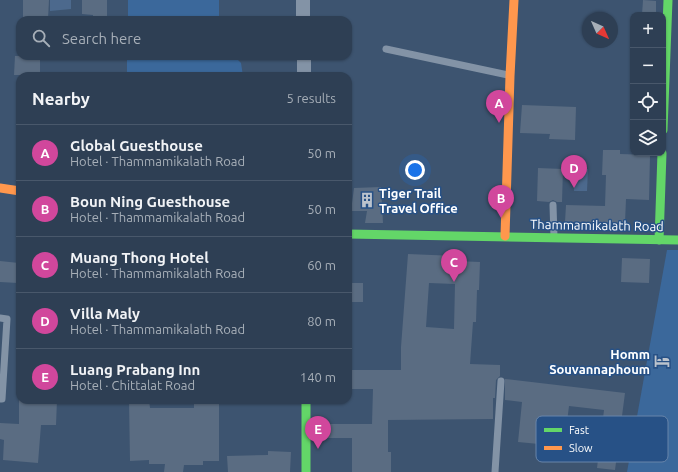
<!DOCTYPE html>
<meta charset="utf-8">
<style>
:root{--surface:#2e3f54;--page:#36465a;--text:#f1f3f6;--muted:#a7afb8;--line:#49586b;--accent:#bbc3cd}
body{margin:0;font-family:Ubuntu,sans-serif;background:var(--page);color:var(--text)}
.controls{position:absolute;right:12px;top:12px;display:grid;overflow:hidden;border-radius:8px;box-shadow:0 1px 3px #0004}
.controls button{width:36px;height:36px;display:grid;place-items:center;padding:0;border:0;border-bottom:1px solid var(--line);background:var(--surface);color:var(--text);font:20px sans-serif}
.compass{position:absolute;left:582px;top:12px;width:36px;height:36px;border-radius:50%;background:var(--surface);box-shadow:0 1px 3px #0004;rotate:135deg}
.you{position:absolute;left:415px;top:170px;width:14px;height:14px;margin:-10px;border:3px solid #fff;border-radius:50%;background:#1a73e8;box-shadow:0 0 0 6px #1a73e833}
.badge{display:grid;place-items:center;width:26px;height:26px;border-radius:50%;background:var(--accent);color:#fff;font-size:13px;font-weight:700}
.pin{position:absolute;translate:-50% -33px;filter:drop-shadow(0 1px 2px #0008)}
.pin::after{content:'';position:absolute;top:21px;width:14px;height:12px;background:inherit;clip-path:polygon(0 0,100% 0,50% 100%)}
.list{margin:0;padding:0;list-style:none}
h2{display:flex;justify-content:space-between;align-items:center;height:52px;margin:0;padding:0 16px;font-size:17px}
h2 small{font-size:13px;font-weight:400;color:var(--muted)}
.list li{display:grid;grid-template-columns:26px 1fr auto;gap:12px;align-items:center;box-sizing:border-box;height:56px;padding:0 16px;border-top:1px solid var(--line)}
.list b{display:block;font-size:15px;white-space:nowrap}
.list p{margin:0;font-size:13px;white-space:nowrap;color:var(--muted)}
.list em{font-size:13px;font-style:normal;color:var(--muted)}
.icon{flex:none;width:22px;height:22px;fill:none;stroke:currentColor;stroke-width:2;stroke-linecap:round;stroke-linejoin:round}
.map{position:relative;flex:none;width:678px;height:472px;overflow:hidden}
.search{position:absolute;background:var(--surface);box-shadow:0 1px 3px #0004;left:16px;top:16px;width:336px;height:44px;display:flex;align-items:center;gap:10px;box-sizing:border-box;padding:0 14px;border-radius:12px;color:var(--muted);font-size:15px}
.panel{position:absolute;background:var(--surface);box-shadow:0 1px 3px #0004;left:16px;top:72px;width:336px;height:332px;border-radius:12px}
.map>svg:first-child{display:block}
.green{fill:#3b689b}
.water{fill:#4c698d}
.building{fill:#5a6c82;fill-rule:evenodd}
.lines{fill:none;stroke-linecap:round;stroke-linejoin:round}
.lane{stroke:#8393a6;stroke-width:7}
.street{stroke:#8393a6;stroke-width:14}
.fast{stroke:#63d668;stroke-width:9}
.slow{stroke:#ff974d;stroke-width:9}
.labels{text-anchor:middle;stroke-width:3;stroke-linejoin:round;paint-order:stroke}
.poi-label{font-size:13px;font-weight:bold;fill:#fff;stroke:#275186;text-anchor:start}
.street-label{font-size:13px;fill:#fff;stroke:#275186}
.key{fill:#275186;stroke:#6885aa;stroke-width:1}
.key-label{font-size:11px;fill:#fff}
</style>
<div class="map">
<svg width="678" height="472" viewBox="0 0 678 472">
<rect width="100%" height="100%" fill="#3d5470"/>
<g class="green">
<rect x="128" y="0" width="91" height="20"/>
<path d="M 127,56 L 234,56 L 241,63 L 243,76 L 127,76 Z"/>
<path d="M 667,250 L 678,250 L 678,472 L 627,472 Z"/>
</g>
<g class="water">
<path d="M 50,0 L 71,0 L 71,9 L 50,11 Z"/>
<path d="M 575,168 L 588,169 L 587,191 L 574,191 Z"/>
</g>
<g class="building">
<path d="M 23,0 L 49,0 L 48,19 L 23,19 Z"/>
<path d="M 82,0 L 107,0 L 107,20 L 93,20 L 93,15 L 82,14 Z"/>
<path d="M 643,0 L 656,1 L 656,15 L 642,15 Z"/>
<path d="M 15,56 L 40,56 L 40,75 L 14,75 Z"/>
<path d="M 522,105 L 576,107 L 575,140 L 549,139 L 550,134 L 520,133 Z"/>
<path d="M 603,150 L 620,150 L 620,154 L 650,155 L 649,200 L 626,199 L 625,223 L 565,222 L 566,205 L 605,206 L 606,175 L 602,175 Z"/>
<path d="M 538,168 L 563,169 L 562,202 L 557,202 L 553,200 L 549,202 L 537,201 Z"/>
<path d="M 381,187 L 383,223 L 365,223 L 367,211 L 351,211 L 354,188 Z"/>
<path d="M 408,254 L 456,256 L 456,261 L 480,262 L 479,290 L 477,290 L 476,322 L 473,322 L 470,364 L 500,365 L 500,376 L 496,380 L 495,398 L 493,398 L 493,419 L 388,420 L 388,452 L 391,452 L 391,472 L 352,472 L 352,438 L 320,438 L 321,424 L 372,424 L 373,389 L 348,389 L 348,370 L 401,370 L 401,347 ZM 429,283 L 455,284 L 454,329 L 426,327 Z"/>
<path d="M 622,258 L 650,259 L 649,283 L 621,282 Z"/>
<path d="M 0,261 L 19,263 L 18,283 L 0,282 Z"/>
<rect x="348" y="283" width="15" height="19"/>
<path d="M 505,379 L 625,393 L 615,470 L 597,468 L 604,410 L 569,406 L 567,422 L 543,419 L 539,444 L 518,442 L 522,402 L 505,400 Z"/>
<path d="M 19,400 L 57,400 L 56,425 L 41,425 L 38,463 L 3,460 L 4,440 L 0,439 L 0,423 L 19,424 Z"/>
<path d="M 129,400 L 149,400 L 150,408 L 194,408 L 194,400 L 219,400 L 219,461 L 203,461 L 203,465 L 184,465 L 183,472 L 164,472 L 165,464 L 149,464 L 149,460 L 130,461 Z"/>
<path d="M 268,451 L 291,452 L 290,472 L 228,472 L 227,456 L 268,455 Z"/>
</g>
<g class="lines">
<g class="lane">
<path d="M 386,49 L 508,75"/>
<path d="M 553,205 L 554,237"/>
<path d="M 0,318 L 7,319 L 2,399 L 0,399"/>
<path d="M 495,472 L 501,381"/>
</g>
<g class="street">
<path d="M 303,0 L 303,20"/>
<path d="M 304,56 L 304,76"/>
</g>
<g class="fast">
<path d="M 663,130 L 668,0"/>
<path d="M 348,234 L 678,240"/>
<path d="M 659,240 L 662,153"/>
<path d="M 306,400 L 306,472"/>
</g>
<g class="slow">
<path d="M 0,188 L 20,191"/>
<path d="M 505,236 L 510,76 L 514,0"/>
</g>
</g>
<defs>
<symbol id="building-bare" viewBox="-9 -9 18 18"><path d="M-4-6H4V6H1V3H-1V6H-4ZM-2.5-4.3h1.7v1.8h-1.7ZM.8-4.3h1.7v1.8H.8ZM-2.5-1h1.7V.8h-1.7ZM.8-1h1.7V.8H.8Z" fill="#bbc3cd" stroke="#275186" stroke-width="2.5" paint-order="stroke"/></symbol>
<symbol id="hotel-bare" viewBox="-9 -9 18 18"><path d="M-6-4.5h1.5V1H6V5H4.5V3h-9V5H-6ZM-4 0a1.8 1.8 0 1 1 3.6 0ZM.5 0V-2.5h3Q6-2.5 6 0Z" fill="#bbc3cd" stroke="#275186" stroke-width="2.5" paint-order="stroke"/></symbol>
</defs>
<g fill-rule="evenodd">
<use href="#building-bare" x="356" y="189" width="22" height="22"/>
<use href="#hotel-bare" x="651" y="350" width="22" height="22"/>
</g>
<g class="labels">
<g class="poi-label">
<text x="379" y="198">Tiger Trail<tspan x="379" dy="15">Travel Office</tspan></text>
<text x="650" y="359" text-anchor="end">Homm<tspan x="650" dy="15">Souvannaphoum</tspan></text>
</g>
<g class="street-label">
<text transform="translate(597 225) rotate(1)" y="5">Thammamikalath Road</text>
</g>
</g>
<rect x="536" y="416" width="132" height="46" rx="6" class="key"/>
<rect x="544" y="428" width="18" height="4" fill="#63d668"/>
<rect x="544" y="446" width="18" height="4" fill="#ff974d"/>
<g class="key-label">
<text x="569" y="434">Fast</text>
<text x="569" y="452">Slow</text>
</g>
</svg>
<div class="controls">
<button>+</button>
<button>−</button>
<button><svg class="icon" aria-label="locate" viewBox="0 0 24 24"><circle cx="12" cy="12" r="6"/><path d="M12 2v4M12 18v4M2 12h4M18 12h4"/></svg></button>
<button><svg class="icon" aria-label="layers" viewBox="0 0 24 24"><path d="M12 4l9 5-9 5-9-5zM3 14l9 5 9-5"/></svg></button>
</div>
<svg class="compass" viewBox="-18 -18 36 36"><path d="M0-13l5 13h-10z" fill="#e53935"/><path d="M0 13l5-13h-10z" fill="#a7afb8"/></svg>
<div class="you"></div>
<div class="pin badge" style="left:499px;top:123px;background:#d1479c">A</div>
<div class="pin badge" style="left:501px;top:218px;background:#d1479c">B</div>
<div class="pin badge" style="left:454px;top:282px;background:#d1479c">C</div>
<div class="pin badge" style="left:574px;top:188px;background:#d1479c">D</div>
<div class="pin badge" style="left:318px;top:449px;background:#d1479c">E</div>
<div class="search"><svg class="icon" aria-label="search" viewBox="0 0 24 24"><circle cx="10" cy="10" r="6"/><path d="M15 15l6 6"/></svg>Search here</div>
<section class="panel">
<h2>Nearby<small>5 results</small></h2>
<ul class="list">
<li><span class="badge" style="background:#d1479c">A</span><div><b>Global Guesthouse</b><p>Hotel · Thammamikalath Road</p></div><em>50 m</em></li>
<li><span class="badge" style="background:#d1479c">B</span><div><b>Boun Ning Guesthouse</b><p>Hotel · Thammamikalath Road</p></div><em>50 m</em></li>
<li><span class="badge" style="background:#d1479c">C</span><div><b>Muang Thong Hotel</b><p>Hotel · Thammamikalath Road</p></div><em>60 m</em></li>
<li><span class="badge" style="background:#d1479c">D</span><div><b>Villa Maly</b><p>Hotel · Thammamikalath Road</p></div><em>80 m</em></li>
<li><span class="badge" style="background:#d1479c">E</span><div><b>Luang Prabang Inn</b><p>Hotel · Chittalat Road</p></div><em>140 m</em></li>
</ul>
</section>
</div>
